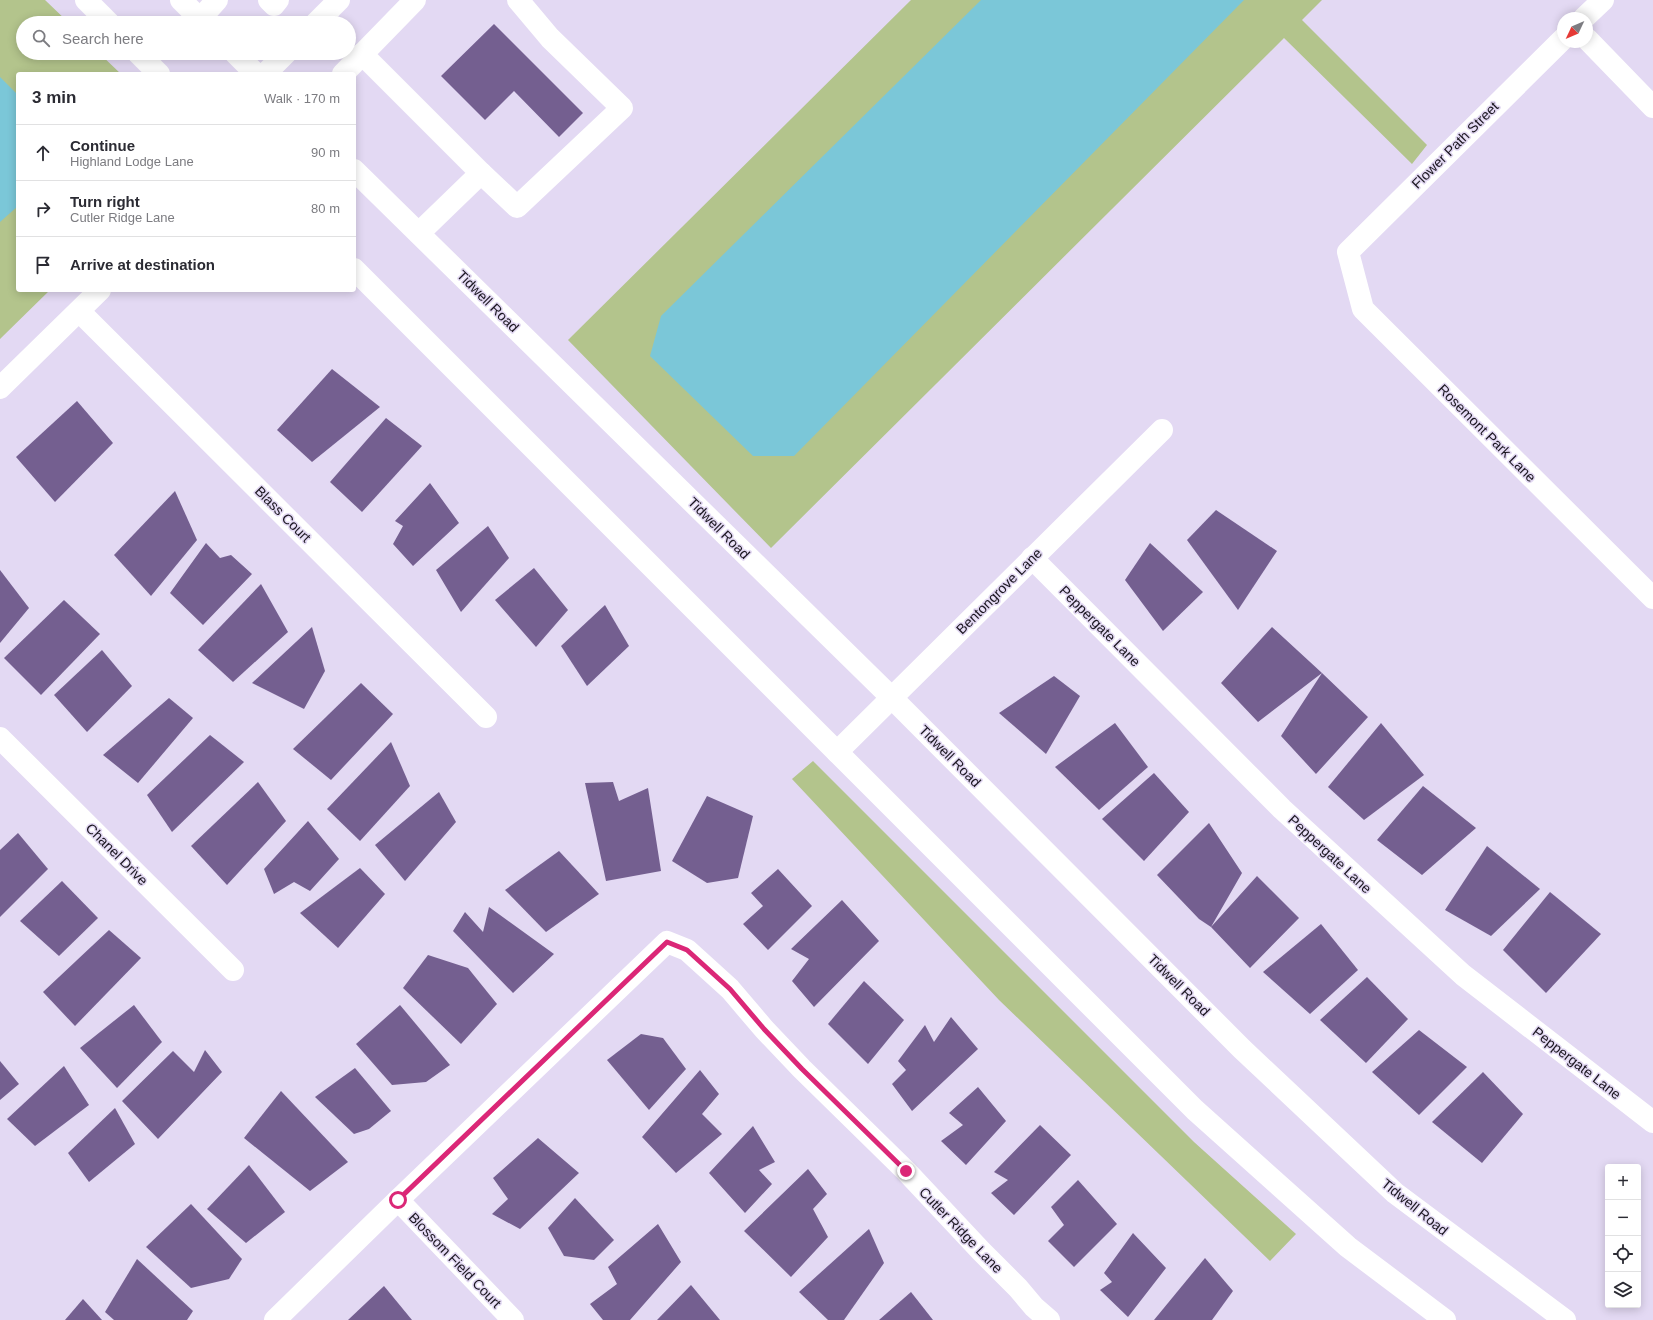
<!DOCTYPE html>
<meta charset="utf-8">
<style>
:root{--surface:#fff;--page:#f7f7f7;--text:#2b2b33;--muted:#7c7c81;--line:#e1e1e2}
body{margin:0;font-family:Helvetica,sans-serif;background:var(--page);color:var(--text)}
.controls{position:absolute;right:12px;bottom:12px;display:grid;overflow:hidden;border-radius:4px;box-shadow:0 2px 10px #0003}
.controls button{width:36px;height:36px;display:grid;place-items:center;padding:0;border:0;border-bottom:1px solid var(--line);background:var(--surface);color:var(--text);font:20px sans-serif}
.compass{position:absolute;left:1557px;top:12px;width:36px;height:36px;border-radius:50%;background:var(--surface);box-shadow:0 2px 10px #0003;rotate:226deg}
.stop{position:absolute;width:12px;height:12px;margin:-9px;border:3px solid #db2777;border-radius:50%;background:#fff}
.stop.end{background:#db2777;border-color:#fff;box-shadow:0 1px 4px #0008}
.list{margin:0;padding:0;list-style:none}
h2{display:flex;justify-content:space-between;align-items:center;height:52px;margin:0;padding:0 16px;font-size:17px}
h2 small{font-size:13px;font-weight:400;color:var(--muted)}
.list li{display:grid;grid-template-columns:26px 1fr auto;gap:12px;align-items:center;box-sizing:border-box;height:56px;padding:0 16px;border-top:1px solid var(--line)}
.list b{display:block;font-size:15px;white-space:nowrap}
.list p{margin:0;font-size:13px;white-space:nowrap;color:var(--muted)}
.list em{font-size:13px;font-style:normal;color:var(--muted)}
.icon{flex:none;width:22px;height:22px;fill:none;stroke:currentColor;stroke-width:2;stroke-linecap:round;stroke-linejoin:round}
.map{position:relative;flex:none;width:1653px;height:1320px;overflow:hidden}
.search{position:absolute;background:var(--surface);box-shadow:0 2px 10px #0003;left:16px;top:16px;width:340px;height:44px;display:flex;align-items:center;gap:10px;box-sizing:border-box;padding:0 14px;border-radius:22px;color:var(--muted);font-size:15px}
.panel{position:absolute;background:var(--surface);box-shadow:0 2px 10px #0003;left:16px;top:72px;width:340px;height:220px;border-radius:4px}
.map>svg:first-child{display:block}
.green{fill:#b3c48c}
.water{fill:#7bc7d8}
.building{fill:#745f90}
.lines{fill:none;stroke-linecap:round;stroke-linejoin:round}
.minor{stroke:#fff;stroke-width:22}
.major{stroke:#fff;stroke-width:22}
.route{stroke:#db2777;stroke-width:5}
.labels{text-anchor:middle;stroke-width:3;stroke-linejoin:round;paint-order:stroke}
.street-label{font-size:14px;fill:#1a161f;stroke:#e3d9f3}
</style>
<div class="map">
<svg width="1653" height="1320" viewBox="0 0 1653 1320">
<rect width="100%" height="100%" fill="#e3d9f3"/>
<g class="green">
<path d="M 0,0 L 45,0 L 69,23 L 23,23 L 23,53 L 99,53 L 121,74 L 18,74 L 18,290 L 50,290 L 0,339 Z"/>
<path d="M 911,0 L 1322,0 L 1302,20 L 1427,145 L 1412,164 L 1284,38 L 771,548 L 568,340 Z"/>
<path d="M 813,761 L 1194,1142 L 1296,1234 L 1270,1261 L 999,1000 L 792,779 Z"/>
</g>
<g class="water">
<path d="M 981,0 L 1244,0 L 794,456 L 753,456 L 650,356 L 661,316 Z"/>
<path d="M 0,77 L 18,95 L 18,206 L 0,222 Z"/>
</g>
<g class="building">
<path d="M 494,24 L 583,113 L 559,137 L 514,91 L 485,120 L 441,76 Z"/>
<path d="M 332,369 L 380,407 L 312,462 L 277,430 Z"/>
<path d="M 77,401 L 113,443 L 55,502 L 16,457 Z"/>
<path d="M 386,418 L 422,446 L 362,512 L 330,482 Z"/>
<path d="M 430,483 L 459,523 L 413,566 L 393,544 L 403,526 L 395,521 Z"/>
<path d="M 175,491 L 197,540 L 151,596 L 114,555 Z"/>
<path d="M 1216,510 L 1277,551 L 1238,610 L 1187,540 Z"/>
<path d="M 488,526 L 509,558 L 461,612 L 436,570 Z"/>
<path d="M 206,543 L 220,558 L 231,555 L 252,574 L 203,625 L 170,593 Z"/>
<path d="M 1150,543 L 1203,592 L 1163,631 L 1125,580 Z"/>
<path d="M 534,568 L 568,610 L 536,647 L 495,600 Z"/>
<path d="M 0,570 L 29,608 L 0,643 Z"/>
<path d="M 261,584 L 288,632 L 233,682 L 198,650 Z"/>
<path d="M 64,600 L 100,634 L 41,695 L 4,658 Z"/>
<path d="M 605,605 L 629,646 L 587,686 L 561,646 Z"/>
<path d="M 312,627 L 325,671 L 304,709 L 252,683 Z"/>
<path d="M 1272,627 L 1322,673 L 1368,717 L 1316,774 L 1281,736 L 1322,673 L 1258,722 L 1221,683 Z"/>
<path d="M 102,650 L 132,686 L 87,732 L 54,695 Z"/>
<path d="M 1054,676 L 1080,696 L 1046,754 L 999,713 Z"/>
<path d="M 361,683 L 393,714 L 331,780 L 293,749 Z"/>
<path d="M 169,698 L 193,718 L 138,783 L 103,755 Z"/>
<path d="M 1115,723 L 1148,767 L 1099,810 L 1055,767 Z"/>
<path d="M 1381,723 L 1424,775 L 1364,820 L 1328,787 Z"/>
<path d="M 210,735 L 244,762 L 172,832 L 147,795 Z"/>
<path d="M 391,742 L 410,786 L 360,841 L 327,809 Z"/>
<path d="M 1154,773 L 1189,812 L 1144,861 L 1102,819 Z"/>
<path d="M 258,782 L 286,821 L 227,885 L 191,846 Z"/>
<path d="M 613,782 L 619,801 L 648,788 L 661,871 L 606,881 L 585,783 Z"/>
<path d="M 1423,786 L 1476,828 L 1422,875 L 1377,840 Z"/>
<path d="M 439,792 L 456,822 L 405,881 L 375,845 Z"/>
<path d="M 707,796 L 753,816 L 738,878 L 707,883 L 672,861 Z"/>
<path d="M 308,821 L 339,859 L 310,891 L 294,882 L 274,894 L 264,869 Z"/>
<path d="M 1209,823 L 1242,873 L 1211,927 L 1257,876 L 1299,918 L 1250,968 L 1211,927 L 1199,919 L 1157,875 Z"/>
<path d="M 18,833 L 48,869 L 0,917 L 0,850 Z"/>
<path d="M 1487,846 L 1540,889 L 1491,936 L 1445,910 Z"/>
<path d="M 559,851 L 599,894 L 546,932 L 505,890 Z"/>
<path d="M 360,868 L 385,894 L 338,948 L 300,913 Z"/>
<path d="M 778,869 L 812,906 L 768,950 L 743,924 L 763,906 L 751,893 Z"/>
<path d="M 62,881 L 98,918 L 59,956 L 20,921 Z"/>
<path d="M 1550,892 L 1601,934 L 1546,993 L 1503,950 Z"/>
<path d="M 842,900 L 879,941 L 814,1007 L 792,981 L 809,959 L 791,949 Z"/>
<path d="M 489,907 L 554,954 L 513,993 L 453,931 L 465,912 L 483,932 Z"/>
<path d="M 1321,924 L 1358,970 L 1310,1014 L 1263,972 Z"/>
<path d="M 109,930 L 141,958 L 75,1026 L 43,992 Z"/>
<path d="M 428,955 L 468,968 L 497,1004 L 461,1044 L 403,988 Z"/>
<path d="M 1367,977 L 1408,1019 L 1366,1063 L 1320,1020 Z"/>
<path d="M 864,981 L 904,1020 L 868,1064 L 828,1024 Z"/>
<path d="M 134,1005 L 162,1042 L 117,1088 L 80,1048 Z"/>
<path d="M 400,1005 L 450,1065 L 426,1082 L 392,1085 L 356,1044 Z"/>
<path d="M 951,1017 L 978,1049 L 912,1111 L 892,1084 L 906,1070 L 898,1061 L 925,1025 L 934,1042 Z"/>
<path d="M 1419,1030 L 1467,1067 L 1419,1115 L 1372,1072 Z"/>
<path d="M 641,1034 L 663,1038 L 686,1069 L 649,1110 L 607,1060 Z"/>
<path d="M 205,1050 L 222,1072 L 158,1139 L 122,1101 L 173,1051 L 194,1072 Z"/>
<path d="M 0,1061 L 19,1084 L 0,1100 Z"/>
<path d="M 64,1066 L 89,1105 L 35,1146 L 7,1119 Z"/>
<path d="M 355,1068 L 391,1111 L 369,1129 L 354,1134 L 315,1097 Z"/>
<path d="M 700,1070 L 719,1094 L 702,1114 L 722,1134 L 676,1173 L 642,1137 Z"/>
<path d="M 1483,1072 L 1523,1114 L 1482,1163 L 1432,1122 Z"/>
<path d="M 978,1087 L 1006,1121 L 966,1165 L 941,1141 L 963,1125 L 949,1113 Z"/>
<path d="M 281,1091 L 348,1162 L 310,1191 L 244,1138 Z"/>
<path d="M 115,1108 L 135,1144 L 89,1182 L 68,1153 Z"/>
<path d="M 1040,1125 L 1071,1155 L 1014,1215 L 991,1193 L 1008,1180 L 994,1172 Z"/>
<path d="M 753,1126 L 775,1162 L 759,1170 L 772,1184 L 745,1213 L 709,1173 Z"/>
<path d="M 538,1138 L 579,1173 L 520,1229 L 492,1214 L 508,1199 L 493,1178 Z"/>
<path d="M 249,1165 L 285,1212 L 246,1243 L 207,1209 Z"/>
<path d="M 808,1169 L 827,1194 L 813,1209 L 828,1237 L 791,1277 L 744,1231 Z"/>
<path d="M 1078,1180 L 1117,1224 L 1074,1267 L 1048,1241 L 1064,1225 L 1051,1207 Z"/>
<path d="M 575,1198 L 614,1240 L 594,1260 L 564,1256 L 548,1228 Z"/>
<path d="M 191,1204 L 242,1259 L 229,1279 L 191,1288 L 146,1247 Z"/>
<path d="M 658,1224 L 681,1262 L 630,1320 L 603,1320 L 590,1304 L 617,1284 L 608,1267 Z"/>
<path d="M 869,1229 L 884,1263 L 844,1320 L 828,1320 L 799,1292 Z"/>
<path d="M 1133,1233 L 1166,1268 L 1128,1317 L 1100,1290 L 1112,1282 L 1104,1273 Z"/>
<path d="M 1205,1258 L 1233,1291 L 1212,1320 L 1154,1320 Z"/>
<path d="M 137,1259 L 193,1311 L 187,1320 L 114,1320 L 105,1312 Z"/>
<path d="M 691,1285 L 720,1320 L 657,1320 Z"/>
<path d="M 384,1286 L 412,1320 L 348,1320 Z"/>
<path d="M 911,1292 L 933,1320 L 879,1320 Z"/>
<path d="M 83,1299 L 102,1320 L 65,1320 Z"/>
</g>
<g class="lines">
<g class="minor">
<path d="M 269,0 L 274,5 L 278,0"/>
<path d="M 1584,18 L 1603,0"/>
<path d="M 200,19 L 217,0"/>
<path d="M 316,23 L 339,0"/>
<path d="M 1563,39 L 1348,252 L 1363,309 L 1653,598"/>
<path d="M 1587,39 L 1653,107"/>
<path d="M 362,54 L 481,173 L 419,233"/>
<path d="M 265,74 L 286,53"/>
<path d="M 343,74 L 415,0"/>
<path d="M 481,173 L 517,207 L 622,108 L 550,38 L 518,0"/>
<path d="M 80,312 L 486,717"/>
<path d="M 0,388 L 100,290"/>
<path d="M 1032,558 L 1282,809 L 1463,975 L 1653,1122"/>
<path d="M 0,738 L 233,970"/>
<path d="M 837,752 L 1162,430"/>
<path d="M 398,1200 L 513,1320"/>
<path d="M 275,1320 L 398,1200 L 667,942 L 687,950 L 730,989 L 764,1029 L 802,1069 L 906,1171 L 981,1251 L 1018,1288 L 1034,1307 L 1049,1320"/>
</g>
<g class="major">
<path d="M 86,0 L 109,23"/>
<path d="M 181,0 L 204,23"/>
<path d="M 138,53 L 159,74"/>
<path d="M 235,53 L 256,74"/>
<path d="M 354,170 L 892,698 L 1242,1049 L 1395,1193 L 1565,1320"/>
<path d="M 354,269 L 1195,1110 L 1348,1247 L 1445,1320"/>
</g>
</g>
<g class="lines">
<path class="route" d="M 398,1200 L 667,942 L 687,950 L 730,989 L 764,1029 L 802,1069 L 906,1171"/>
</g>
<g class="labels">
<g class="street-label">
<text transform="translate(1455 145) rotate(-45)" y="5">Flower Path Street</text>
<text transform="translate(488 301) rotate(45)" y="5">Tidwell Road</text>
<text transform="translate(1487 433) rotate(45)" y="5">Rosemont Park Lane</text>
<text transform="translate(283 514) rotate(45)" y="5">Blass Court</text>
<text transform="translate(719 528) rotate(45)" y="5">Tidwell Road</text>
<text transform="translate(999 591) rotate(-45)" y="5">Bentongrove Lane</text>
<text transform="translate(1100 626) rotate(45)" y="5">Peppergate Lane</text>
<text transform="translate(950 756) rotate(45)" y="5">Tidwell Road</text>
<text transform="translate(117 854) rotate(45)" y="5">Chanel Drive</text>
<text transform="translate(1330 854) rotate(43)" y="5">Peppergate Lane</text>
<text transform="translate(1179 985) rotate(45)" y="5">Tidwell Road</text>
<text transform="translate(1577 1063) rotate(38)" y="5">Peppergate Lane</text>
<text transform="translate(1415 1207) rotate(39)" y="5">Tidwell Road</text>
<text transform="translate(961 1230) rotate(46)" y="5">Cutler Ridge Lane</text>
<text transform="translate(455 1260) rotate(46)" y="5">Blossom Field Court</text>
</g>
</g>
</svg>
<div class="controls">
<button>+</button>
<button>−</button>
<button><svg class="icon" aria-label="locate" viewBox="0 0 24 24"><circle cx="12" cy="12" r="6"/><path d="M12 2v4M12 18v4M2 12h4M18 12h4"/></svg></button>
<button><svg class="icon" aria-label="layers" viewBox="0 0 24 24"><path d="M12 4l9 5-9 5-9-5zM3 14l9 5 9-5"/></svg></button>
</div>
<svg class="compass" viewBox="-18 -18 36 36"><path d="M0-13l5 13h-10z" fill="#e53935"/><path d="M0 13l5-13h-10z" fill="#7c7c81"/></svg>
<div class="stop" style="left:398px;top:1200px"></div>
<div class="stop end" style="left:906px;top:1171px"></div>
<div class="search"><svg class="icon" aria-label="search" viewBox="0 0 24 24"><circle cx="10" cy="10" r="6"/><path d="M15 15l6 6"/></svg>Search here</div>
<section class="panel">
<h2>3 min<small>Walk · 170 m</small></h2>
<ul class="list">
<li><svg class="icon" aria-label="ahead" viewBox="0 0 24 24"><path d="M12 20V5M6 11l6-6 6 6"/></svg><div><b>Continue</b><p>Highland Lodge Lane</p></div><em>90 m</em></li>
<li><svg class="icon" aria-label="right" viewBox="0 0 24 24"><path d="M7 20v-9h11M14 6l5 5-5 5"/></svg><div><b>Turn right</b><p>Cutler Ridge Lane</p></div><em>80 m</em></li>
<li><svg class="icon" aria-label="arrive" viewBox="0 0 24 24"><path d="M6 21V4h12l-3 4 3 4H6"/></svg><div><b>Arrive at destination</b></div></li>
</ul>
</section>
</div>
